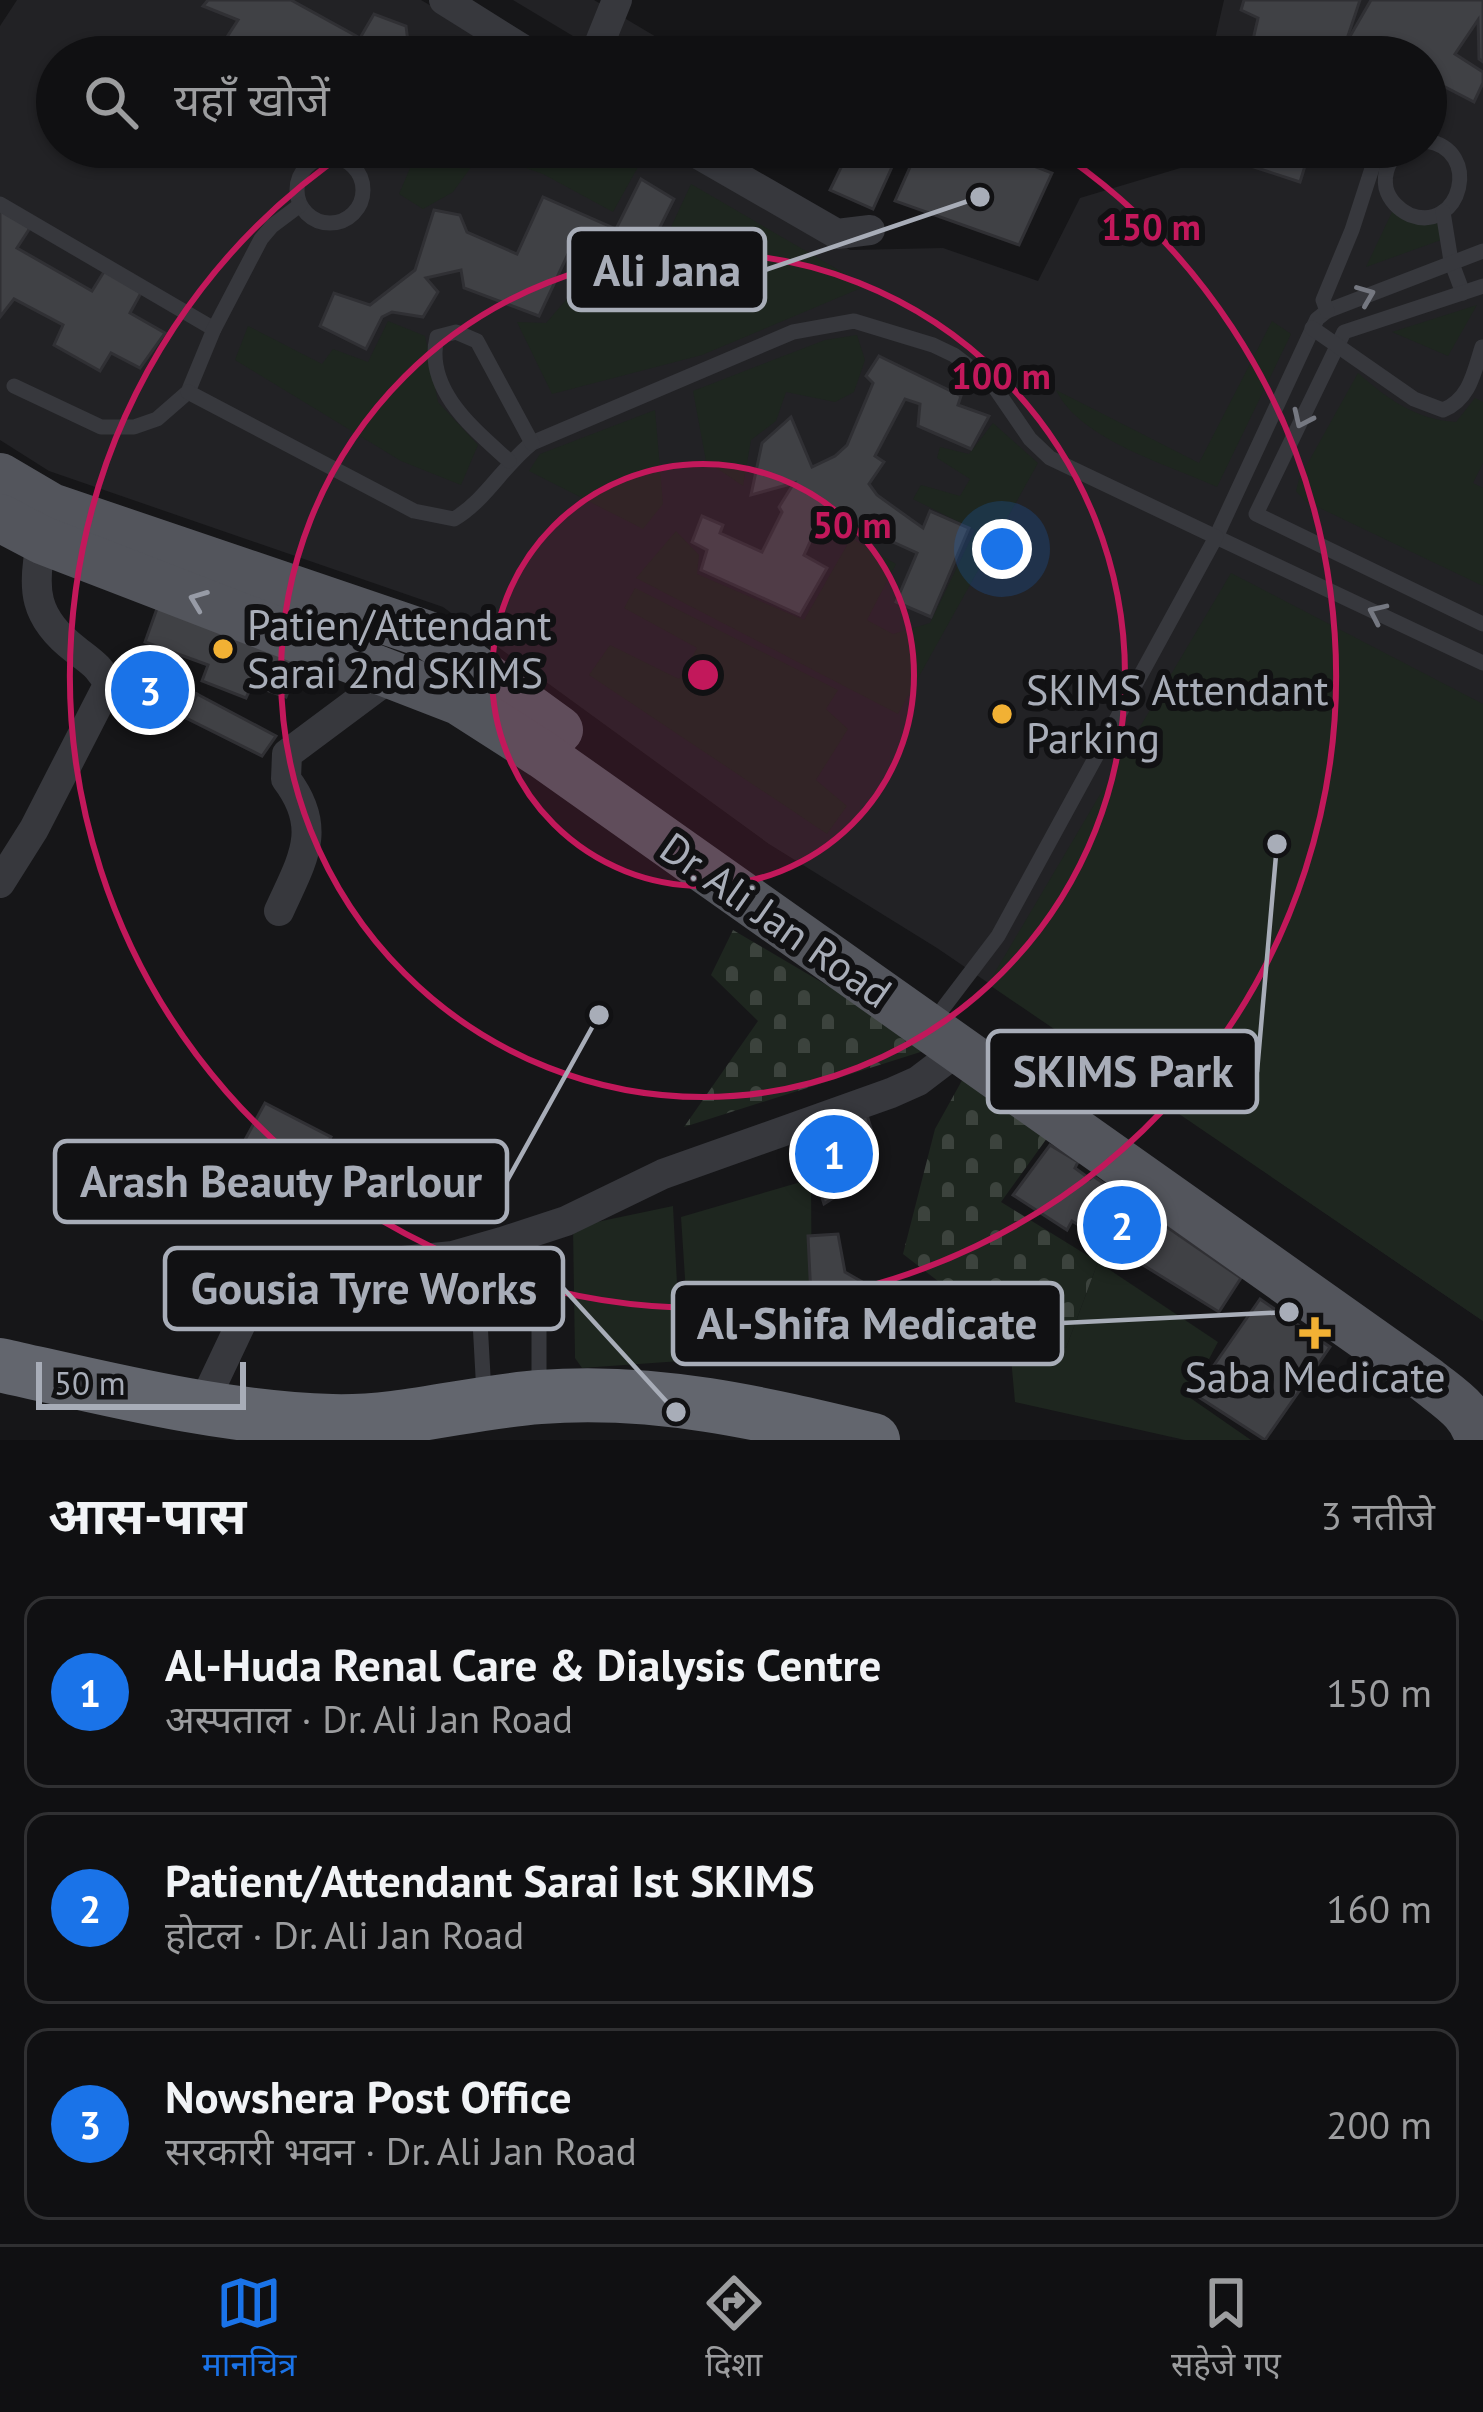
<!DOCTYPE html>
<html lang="hi">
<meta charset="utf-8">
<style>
:root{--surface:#101012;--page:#19191b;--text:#f1f3f6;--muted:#9c9d9f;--line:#303032;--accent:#1a73e8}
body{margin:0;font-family:"PT Sans","Noto Sans Devanagari",sans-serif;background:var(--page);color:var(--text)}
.scale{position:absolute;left:36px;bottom:30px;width:210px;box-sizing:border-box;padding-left:12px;border:6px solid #a8adb8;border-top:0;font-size:33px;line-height:42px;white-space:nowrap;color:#a8adb8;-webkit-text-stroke:9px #111113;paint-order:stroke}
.you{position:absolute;left:1002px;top:549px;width:42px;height:42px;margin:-30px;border:9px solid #fff;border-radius:50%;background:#1a73e8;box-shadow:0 0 0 18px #1a73e833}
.badge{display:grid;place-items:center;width:78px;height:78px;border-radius:50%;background:var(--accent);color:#fff;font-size:39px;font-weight:700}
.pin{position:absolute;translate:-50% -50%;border:6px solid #fff;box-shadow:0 3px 12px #0006}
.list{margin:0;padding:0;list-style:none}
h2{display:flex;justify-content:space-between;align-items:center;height:156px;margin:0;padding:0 48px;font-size:51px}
h2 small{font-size:39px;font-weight:400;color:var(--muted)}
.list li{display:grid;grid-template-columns:78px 1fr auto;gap:36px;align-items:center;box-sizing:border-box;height:192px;margin:0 24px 24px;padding:0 24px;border:3px solid var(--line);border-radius:24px}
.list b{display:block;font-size:45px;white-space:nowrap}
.list p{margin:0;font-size:39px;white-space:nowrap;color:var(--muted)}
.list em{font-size:39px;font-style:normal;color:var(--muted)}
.icon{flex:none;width:66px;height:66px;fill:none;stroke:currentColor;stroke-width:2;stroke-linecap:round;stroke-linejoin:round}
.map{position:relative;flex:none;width:1483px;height:1440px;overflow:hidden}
.search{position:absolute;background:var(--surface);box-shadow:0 3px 9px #0004;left:36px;right:36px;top:36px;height:132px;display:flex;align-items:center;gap:30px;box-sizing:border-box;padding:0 42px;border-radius:66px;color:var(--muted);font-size:45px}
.sheet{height:804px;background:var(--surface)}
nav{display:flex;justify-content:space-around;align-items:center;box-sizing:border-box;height:168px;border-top:3px solid var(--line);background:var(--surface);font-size:33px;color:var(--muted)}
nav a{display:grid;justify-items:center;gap:6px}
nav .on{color:var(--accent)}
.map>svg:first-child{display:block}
.built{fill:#222225}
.green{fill:#1e261f}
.cemetery{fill:url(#cemetery-stones)}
.building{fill:#404145;stroke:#303034;stroke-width:3}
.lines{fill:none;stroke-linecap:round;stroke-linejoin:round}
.lane{stroke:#37383d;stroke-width:15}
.street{stroke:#37383d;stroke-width:30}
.primary{stroke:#53555c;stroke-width:48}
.highway{stroke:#63666e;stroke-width:54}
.oneway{stroke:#757881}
.oneway2{stroke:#979ba6}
.ring{fill:none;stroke:#c2185b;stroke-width:6}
.poi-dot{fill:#f2b134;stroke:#111113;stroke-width:4.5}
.labels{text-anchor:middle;stroke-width:12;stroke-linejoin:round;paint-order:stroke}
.poi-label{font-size:42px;fill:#a8adb8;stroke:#111113;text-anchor:start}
.street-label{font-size:42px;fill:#a8adb8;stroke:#111113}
.centre{fill:#c2185b;stroke:#111113;stroke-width:6}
.ring-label{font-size:36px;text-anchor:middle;font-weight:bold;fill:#c2185b;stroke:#111113;stroke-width:12;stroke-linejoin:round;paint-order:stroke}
.leader{fill:none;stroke:#a8adb8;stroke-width:4.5}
.callout-dot{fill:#a8adb8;stroke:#111113;stroke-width:4.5}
.callout{fill:#111113;stroke:#a8adb8;stroke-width:4.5}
.callout-label{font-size:45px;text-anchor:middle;font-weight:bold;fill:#a8adb8}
</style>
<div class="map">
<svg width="1483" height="1440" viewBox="0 0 1483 1440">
<defs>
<pattern id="cemetery-stones" width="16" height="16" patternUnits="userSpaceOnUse" patternTransform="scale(3)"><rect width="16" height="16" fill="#1e261f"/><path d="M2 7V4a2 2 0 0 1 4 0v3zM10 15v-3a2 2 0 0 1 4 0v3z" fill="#3c433d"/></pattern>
</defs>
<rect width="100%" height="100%" fill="#161618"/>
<g class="built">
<path d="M 17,0 L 421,0 L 519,57 L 57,57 L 57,147 L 673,147 L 850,250 L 943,248 L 1038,281 L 1080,198 L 1187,166 L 1191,147 L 1426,147 L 1426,57 L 1211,57 L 1224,0 L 1483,0 L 1483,1321 L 937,948 L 769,844 L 443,607 L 49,471 L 0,440 L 0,26 Z"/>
<path d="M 513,0 L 594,0 L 690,57 L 608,57 Z"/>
</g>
<g class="green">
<path d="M 403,147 L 649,147 L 613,212 L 543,174 L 482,152 L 453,192 L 423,209 L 399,194 L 416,154 Z"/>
<path d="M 691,184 L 866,286 L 702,355 L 552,394 L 517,322 L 546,323 L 579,285 L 640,294 Z"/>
<path d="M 1392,212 L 1402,217 L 1438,222 L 1441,240 L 1366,267 Z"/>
<path d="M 1477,305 L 1448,356 L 1392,332 Z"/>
<path d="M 388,321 L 425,336 L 438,402 L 478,445 L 461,485 L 401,461 L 235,360 L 248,326 L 322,364 L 333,349 L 368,362 Z"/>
<path d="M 1272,321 L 1291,334 L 1217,487 C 1167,464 1080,440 1056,390 L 1199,463 Z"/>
<path d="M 857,335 L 865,360 L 854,392 L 835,402 L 786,392 L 776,421 L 751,440 L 743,486 L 706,461 L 693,391 L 825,340 Z"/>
<path d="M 1358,373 C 1389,400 1415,419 1456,422 L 1475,398 L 1483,402 L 1483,463 L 1473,483 L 1483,488 L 1483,586 L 1305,501 L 1296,491 L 1299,479 Z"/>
<path d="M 655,410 L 663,504 L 643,529 L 529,471 L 540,454 Z"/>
<path d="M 993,423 L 1038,463 L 898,714 L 636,578 L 676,531 L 699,555 L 697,574 L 804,620 L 851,538 L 896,564 L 867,620 L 893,634 L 930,623 L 975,530 L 913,499 L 921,485 L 960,496 L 970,479 L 937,458 L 940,447 L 969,454 Z"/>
<path d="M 1231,573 L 1483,704 L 1483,1321 L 988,984 Z"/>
<path d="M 635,588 L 838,690 L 826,709 L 848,729 L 816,780 L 847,806 L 827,834 L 589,675 L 610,645 L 679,679 L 697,648 L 624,608 Z"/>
<path d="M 811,1179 L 812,1318 L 821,1331 L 833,1337 L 833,1359 L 690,1355 L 681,1217 Z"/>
<path d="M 673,1206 L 681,1361 L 582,1368 L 575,1358 L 573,1227 Z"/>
<path d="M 1098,1262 L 1218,1342 L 1189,1397 L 1251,1440 L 1185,1440 L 1015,1402 L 1009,1336 L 1066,1348 Z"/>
</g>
<g class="cemetery">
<path d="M 733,930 L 933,1048 L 684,1127 L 758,1021 L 711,975 Z"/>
<path d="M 970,1066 L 1050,1134 L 1001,1202 L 1098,1262 L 1066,1348 L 1009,1336 L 903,1254 L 935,1129 Z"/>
</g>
<g class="building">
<path d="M 208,0 L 291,0 L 360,38 L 374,14 L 406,26 L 410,57 L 307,57 L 269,38 L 259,57 L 214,57 L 238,20 L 203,6 Z"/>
<path d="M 1244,0 L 1360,0 L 1341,57 L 1249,57 L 1258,18 L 1241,10 Z"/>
<path d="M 1371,0 L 1483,0 L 1483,62 L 1479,59 L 1478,20 L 1455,54 L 1483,72 L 1483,83 L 1474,102 L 1426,77 L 1426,57 L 1387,57 L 1349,38 Z"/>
<path d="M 851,147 L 901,147 L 873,209 L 830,190 Z"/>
<path d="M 919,147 L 985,147 L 1052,173 L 1019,245 L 895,201 Z"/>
<path d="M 1220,147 L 1311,147 L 1300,182 L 1217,155 Z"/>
<path d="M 641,179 L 674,199 L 632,283 L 568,254 L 539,316 L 464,288 L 461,270 L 426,278 L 438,292 L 423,317 L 392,312 L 382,317 L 366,349 L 320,326 L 334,293 L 370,305 L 415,270 L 434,210 L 460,215 L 467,232 L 517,254 L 543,197 L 616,229 Z"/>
<path d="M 0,209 L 30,228 L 17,248 L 92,291 L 105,270 L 141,293 L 130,313 L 165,333 L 140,368 L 111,353 L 100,371 L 54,345 L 63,325 L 14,299 L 0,317 Z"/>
<path d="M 879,356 L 961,396 L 958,405 L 989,416 L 971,449 L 918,426 L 920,404 L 905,399 L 875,456 L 884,462 L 869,484 L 877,495 L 923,528 L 930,511 L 969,528 L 931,617 L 896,602 L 917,553 L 862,528 L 822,516 L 804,555 L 827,568 L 800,615 L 701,570 L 707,550 L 692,542 L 702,516 L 723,525 L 720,533 L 762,552 L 782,512 L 779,507 L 794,483 L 751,495 L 762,443 L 791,417 L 812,467 L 835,456 L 847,445 L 873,383 L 866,376 Z"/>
<path d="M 159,603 L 302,656 L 286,697 L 252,685 L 246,698 L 202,681 L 208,665 L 145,642 Z"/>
<path d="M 134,665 L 197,694 L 186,718 L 138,699 L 131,716 L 108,702 L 115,680 Z"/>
<path d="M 197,694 L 276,736 L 262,756 L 186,718 Z"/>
<path d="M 265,1103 L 331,1137 L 303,1188 L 234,1160 Z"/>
<path d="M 867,1115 L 877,1148 L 845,1160 L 854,1185 L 824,1204 L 803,1137 Z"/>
<path d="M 1050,1145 L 1078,1162 L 1075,1168 L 1090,1179 L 1093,1176 L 1241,1278 L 1219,1312 L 1072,1221 L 1067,1230 L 1013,1195 Z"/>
<path d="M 838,1234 L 845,1272 L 864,1283 L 881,1300 L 873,1310 L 875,1316 L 865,1320 L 865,1333 L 833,1337 L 821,1331 L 812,1318 L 808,1236 Z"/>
<path d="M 1260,1299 L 1330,1347 L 1265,1440 L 1194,1394 Z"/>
</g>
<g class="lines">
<g class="lane">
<path d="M 1403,147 C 1390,158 1383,171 1386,188 C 1389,200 1399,210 1410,215 C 1461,234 1483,149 1426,141"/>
<circle cx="330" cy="190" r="33"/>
<path d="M 0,204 L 214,329"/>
<path d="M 1443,212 L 1451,261 L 1463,293"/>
<path d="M 1483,251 L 1327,311 L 1317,319 L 1216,537 L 1483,663"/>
<path d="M 1483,286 L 1344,332 L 1256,514 L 1483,624"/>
<path d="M 1327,311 L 1323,300 L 1352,230 L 1375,159"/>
<path d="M 1312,328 L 1414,399 L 1443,410 C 1470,399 1474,372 1482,347"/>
<path d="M 14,386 L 101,427 L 134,427 L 157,419 L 188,392 L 214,329 L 261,239 L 272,226 L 300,205"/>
<path d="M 188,392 L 414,511 L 454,519 C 485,501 503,466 532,443 L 793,332 L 854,321 L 933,345 L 954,355 L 993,385 L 1030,439 L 1050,458 L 1216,537 L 998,936 L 944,1007"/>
<path d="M 509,461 C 475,430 424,390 437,337 L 456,332 L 477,341 L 532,443"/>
<path d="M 480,1323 L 540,1316"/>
<path d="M 484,1394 L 478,1285 L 486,1272 L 526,1269 L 536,1272 L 539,1277 L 539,1388"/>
</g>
<g class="street">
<path d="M 444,0 L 535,57"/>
<path d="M 594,57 L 617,0"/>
<path d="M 686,147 L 837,234 L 870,230"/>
<path d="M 0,883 L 34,829 L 108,685 C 102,668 90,661 76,650 C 34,618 31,589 42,540"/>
<path d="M 279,911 C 302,860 324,829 286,779 L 287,754 L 393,675"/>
<path d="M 202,1406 L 257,1290 L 282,1273 L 453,1256 L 502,1242 L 566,1221 L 663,1174 L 891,1093 L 918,1081 L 960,1049"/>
</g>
<g class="primary">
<path d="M 0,477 L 51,507 L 428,635 L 559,730"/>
<path d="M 0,518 L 42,540 L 459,701 L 543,755 L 1427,1380 C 1449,1398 1473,1411 1479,1440"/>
</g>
<path class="highway" d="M 0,1365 C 108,1389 221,1418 332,1421 C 402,1423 471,1402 540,1397 C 656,1388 761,1413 873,1440"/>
</g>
<defs><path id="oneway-chevron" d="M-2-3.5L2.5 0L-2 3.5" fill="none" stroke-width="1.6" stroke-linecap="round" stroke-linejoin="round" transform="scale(3)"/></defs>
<g class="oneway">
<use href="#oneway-chevron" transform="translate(1366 295) rotate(-22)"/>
<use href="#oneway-chevron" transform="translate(1302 419) rotate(115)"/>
<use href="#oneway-chevron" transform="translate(1377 613) rotate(-155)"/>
</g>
<use class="oneway2" href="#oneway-chevron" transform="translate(198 600) rotate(-159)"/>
<circle cx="703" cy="675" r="211" fill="#c2185b" fill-opacity=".12"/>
<g class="ring">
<circle cx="703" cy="675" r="211"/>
<circle cx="703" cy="675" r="422"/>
<path d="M571 56A633 633 0 0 1 835 56M1052 147A633 633 0 1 1 354 147"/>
</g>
<g class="poi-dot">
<circle cx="223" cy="649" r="12"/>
<circle cx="1002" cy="714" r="12"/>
<path d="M1309 1315h12v12h12v12h-12v12h-12v-12h-12v-12h12z"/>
</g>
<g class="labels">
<g class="poi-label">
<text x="247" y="640">Patien/Attendant<tspan x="247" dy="48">Sarai 2nd SKIMS</tspan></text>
<text x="1026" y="705">SKIMS Attendant<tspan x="1026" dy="48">Parking</tspan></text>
<text x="1315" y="1392" text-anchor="middle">Saba Medicate</text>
</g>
<g class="street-label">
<text transform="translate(776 920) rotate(35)" y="15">Dr. Ali Jan Road</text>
</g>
</g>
<circle cx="703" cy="675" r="18" class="centre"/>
<g class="ring-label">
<text x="1151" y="240">150 m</text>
<text x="1001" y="389">100 m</text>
<text x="852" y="538">50 m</text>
</g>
<path class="leader" d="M980 197L765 270M1277 844L1257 1072M599 1015L507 1181M676 1412L563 1288M1289 1312L1062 1323"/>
<g class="callout-dot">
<circle cx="980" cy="197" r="12"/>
<circle cx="1277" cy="844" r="12"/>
<circle cx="599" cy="1015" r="12"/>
<circle cx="676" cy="1412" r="12"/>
<circle cx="1289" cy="1312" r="12"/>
</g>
<g class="callout">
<rect x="569" y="229" width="196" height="81" rx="12"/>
<rect x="988" y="1031" width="269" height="81" rx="12"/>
<rect x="55" y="1141" width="452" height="81" rx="12"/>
<rect x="165" y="1248" width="398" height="81" rx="12"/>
<rect x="673" y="1283" width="389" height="81" rx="12"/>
</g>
<g class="callout-label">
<text x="667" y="286">Ali Jana</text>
<text x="1123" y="1087">SKIMS Park</text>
<text x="281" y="1197">Arash Beauty Parlour</text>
<text x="364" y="1304">Gousia Tyre Works</text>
<text x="867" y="1339">Al-Shifa Medicate</text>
</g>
</svg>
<div class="scale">50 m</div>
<div class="you"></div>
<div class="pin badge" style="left:834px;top:1154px">1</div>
<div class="pin badge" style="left:1122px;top:1225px">2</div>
<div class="pin badge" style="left:150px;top:690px">3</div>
<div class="search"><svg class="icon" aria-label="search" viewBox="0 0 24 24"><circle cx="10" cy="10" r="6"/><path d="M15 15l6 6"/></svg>यहाँ खोजें</div>
</div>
<section class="sheet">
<h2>आस-पास<small>3 नतीजे</small></h2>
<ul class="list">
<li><span class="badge">1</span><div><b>Al-Huda Renal Care &amp; Dialysis Centre</b><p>अस्पताल · Dr. Ali Jan Road</p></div><em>150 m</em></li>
<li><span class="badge">2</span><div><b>Patient/Attendant Sarai Ist SKIMS</b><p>होटल · Dr. Ali Jan Road</p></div><em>160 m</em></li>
<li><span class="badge">3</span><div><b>Nowshera Post Office</b><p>सरकारी भवन · Dr. Ali Jan Road</p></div><em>200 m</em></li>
</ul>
</section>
<nav>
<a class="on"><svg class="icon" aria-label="map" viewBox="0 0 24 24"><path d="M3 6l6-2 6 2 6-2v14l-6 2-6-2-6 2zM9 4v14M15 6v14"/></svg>मानचित्र</a>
<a><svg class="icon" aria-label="directions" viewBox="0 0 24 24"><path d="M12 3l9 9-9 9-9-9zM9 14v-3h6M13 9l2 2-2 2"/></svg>दिशा</a>
<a><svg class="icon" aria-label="saved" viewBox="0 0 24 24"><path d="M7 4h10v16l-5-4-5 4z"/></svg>सहेजे गए</a>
</nav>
